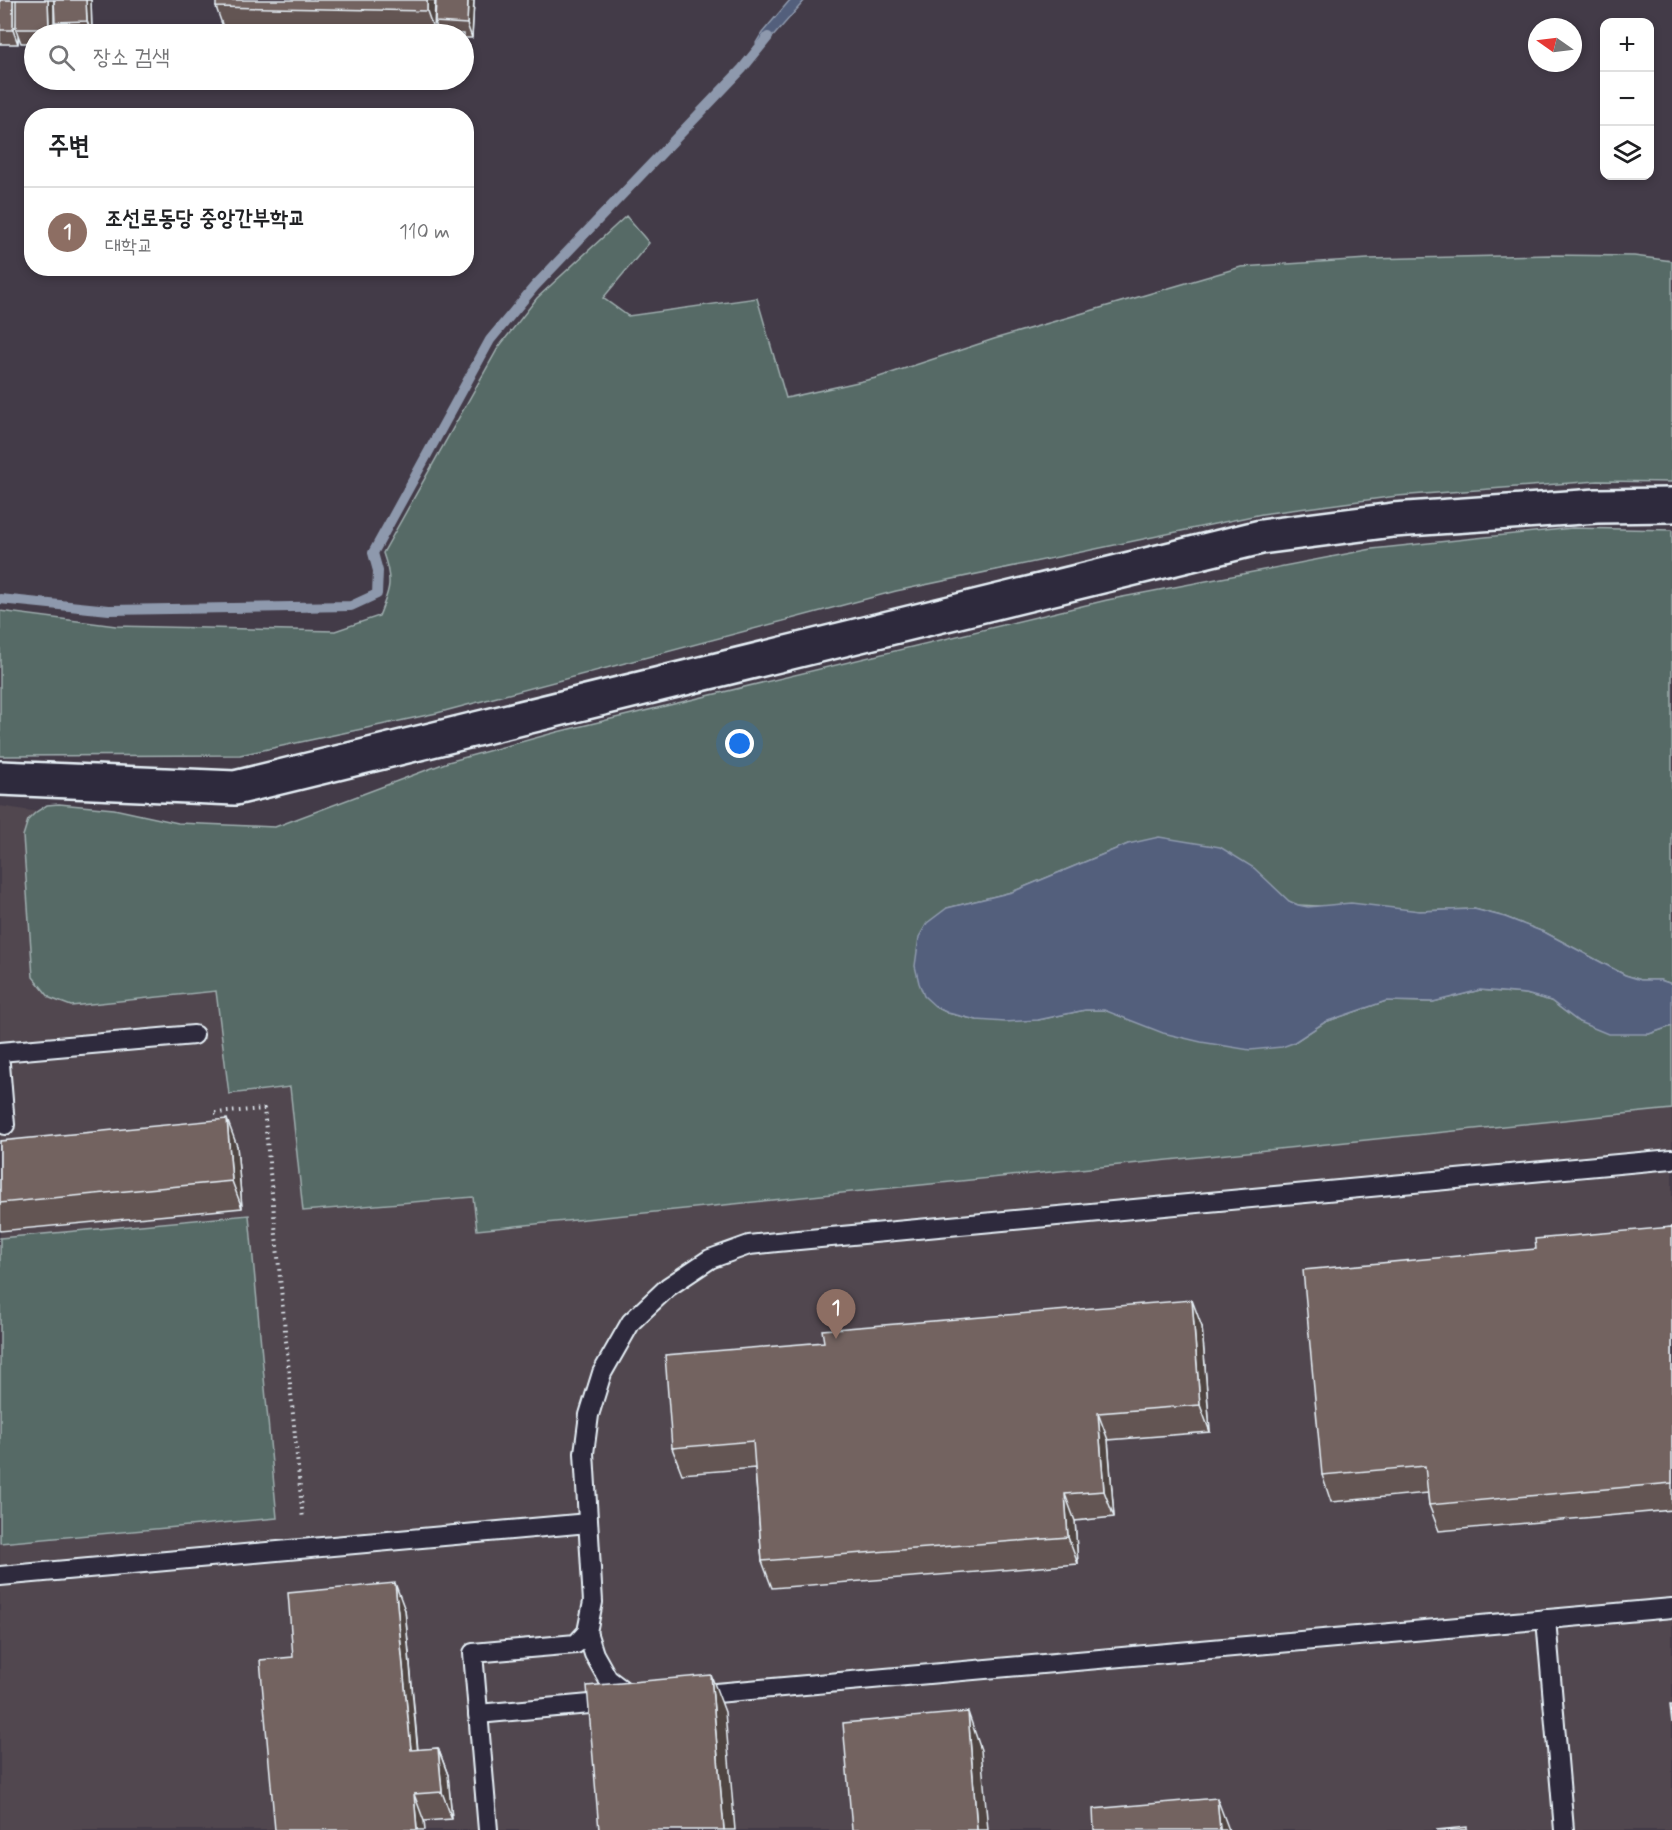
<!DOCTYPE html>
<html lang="ko">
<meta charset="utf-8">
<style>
:root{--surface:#fff;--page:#f6f6f6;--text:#202124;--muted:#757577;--line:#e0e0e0;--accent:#b45309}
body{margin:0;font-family:Mynerve,"Poor Story",sans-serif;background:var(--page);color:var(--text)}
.controls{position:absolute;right:18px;top:18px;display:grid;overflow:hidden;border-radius:12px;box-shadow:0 3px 9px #0003}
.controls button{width:54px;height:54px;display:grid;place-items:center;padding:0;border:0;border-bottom:2px solid var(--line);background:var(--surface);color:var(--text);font:30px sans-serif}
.compass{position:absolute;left:1528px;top:18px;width:54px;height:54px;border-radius:50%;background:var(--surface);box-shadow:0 3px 9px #0003;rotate:284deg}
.you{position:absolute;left:740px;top:744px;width:21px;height:21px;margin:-15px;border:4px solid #fff;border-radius:50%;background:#1a73e8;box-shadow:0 0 0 9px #1a73e833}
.badge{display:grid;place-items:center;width:39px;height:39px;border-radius:50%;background:var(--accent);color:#fff;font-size:20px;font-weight:700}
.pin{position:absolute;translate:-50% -50px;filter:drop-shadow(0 2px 3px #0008)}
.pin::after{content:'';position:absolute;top:32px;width:21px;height:18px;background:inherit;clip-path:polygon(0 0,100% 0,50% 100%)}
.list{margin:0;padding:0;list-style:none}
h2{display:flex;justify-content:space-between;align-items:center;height:78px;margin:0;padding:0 24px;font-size:26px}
h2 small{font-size:20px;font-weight:400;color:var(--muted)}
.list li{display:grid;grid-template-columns:39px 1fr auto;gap:18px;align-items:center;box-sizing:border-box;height:90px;padding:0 24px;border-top:2px solid var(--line)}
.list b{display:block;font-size:22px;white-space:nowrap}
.list p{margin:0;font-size:20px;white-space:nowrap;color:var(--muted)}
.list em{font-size:20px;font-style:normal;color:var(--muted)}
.icon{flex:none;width:33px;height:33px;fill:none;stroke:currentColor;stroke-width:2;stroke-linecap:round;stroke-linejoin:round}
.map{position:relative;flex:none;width:1672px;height:1830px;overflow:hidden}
.search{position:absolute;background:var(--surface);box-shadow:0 3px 9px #0003;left:24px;top:24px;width:450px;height:66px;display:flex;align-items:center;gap:15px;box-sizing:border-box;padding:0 21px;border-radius:33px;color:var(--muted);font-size:22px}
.panel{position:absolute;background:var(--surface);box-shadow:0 3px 9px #0003;left:24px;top:108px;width:450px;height:168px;border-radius:24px}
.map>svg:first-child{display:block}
.built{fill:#51474f}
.green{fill:#566b66;stroke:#9faeaf;stroke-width:1.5}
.water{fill:#525f7b;stroke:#8e99ad;stroke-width:1.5}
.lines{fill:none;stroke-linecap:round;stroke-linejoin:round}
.stream{stroke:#8e99ad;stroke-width:10}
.service-casing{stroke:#e8f1f8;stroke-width:22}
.minor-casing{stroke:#e8f1f8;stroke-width:38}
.path{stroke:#e8f1f8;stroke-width:4;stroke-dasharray:1.5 4.5;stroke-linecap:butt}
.service{stroke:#2f2a3d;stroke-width:18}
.minor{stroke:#2f2a3d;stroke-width:33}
.wall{fill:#635553;stroke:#e8f1f8;stroke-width:1.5}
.shaded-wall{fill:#504543;stroke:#e8f1f8;stroke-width:1.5}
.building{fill:#736360;stroke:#e8f1f8;stroke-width:1.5}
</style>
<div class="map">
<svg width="1672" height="1830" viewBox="0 0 1672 1830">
<rect width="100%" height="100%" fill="#433b48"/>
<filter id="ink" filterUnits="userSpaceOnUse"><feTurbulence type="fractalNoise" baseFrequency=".0167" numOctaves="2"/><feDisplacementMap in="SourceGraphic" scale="12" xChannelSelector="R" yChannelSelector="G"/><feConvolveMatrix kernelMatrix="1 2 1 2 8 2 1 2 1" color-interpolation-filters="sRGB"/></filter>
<g filter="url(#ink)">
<path class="built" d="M 1672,765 L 1672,1830 L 0,1830 L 0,806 L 268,848 Z"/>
<g class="green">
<path d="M 626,216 L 649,243 L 603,298 L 628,316 L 757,298 L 786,398 L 876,378 L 994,339 L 1241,267 L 1368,259 L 1550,255 L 1634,256 L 1672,261 L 1672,482 L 1598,481 L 1397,496 L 1262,514 L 896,591 L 437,713 L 240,755 L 0,756 L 0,611 L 116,626 L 335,631 L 379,616 C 390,589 393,582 383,553 L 498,348 L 537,298 Z"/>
<path d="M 1572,528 L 1672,530 L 1672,984 L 1660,980 L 1641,980 L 1625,975 L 1546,933 L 1505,917 L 1474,909 L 1420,911 L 1298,905 L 1128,844 L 1012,892 L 947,908 L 936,1007 L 948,1013 L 977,1020 L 1038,1020 L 1085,1010 L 1104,1010 L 1293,1043 L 1325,1022 L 1386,1001 L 1433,1002 L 1480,990 L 1526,994 L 1551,1001 L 1579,1022 L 1649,1034 L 1672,1026 L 1672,1109 L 477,1230 L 473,1197 L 303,1211 L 290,1087 L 229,1094 L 216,991 L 71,1006 L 50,998 L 33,977 L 23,836 L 28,820 L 36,812 L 47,805 L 59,804 L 114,809 L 178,823 L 275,827 L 448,762 L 557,732 L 1107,600 L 1372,549 Z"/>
<path d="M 249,1215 L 277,1518 L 0,1543 L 0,1238 Z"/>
</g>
<g class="water">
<path d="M 790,0 L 805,0 L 763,48 L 756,43 L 762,33 Z"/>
<path d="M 1159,837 L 1220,847 L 1254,868 L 1289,901 L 1298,905 L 1308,907 L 1351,903 L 1420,911 L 1474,909 L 1505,917 L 1546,933 L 1625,975 L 1641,980 L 1660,980 L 1672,984 L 1672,1026 L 1649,1034 L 1608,1034 L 1579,1022 L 1551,1001 L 1526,994 L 1480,990 L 1433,1002 L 1386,1001 L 1325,1022 L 1293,1043 L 1282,1047 L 1250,1050 L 1201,1042 L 1163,1033 L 1104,1010 L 1085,1010 L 1038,1020 L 1005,1022 L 977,1020 L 948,1013 L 936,1007 L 924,996 L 919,983 L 915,966 L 919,937 L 927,923 L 947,908 L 1012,892 L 1128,844 Z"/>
</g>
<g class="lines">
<path class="stream" d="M 0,599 L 109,610 L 351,606 L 377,594 L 378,571 L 373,553 L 490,340 L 534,287 L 742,69 L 768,37"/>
<defs>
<g id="service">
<path d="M 0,1052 L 194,1035"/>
<path d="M 0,1064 L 5,1125"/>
<path d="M 0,1576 L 588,1523"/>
<path d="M 1546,1619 L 1564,1830"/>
<path d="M 587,1632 L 594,1654 L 608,1679 L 632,1697"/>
<path d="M 694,1695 L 1672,1608"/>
<path d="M 478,1714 L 612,1702"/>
<path d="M 488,1830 L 473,1653 L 576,1644 L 587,1632 L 593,1602 L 584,1453 L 589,1415 L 602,1373 L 631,1322 L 668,1287 L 710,1259 L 749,1245 L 777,1242 L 1672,1159"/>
</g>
<path id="minor" d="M 0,778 L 235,788 L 1261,537 L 1393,520 L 1597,506 L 1672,505"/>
</defs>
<use href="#service" class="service-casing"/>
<use href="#minor" class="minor-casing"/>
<path class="path" d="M 215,1113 L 264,1109 L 303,1520"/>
<use href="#service" class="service"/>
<use href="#minor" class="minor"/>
</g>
<g class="wall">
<path d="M 0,0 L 54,0 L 54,34 L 34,34 L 34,43 L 21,43 L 18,35 L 18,44 L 0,44 Z"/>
<path d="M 54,0 L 91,0 L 92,34 L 59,34 L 55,22 Z"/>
<path d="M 435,0 L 434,31 L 223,27 L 216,7 Z"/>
<path d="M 474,0 L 472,38 L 464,38 L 464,34 L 439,34 L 435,22 Z"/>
<path d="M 0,1141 L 237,1146 L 242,1208 L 0,1231 Z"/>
<path d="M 1672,1227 L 1672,1510 L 1439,1531 L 1429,1505 L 1428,1493 L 1331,1502 L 1322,1475 L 1536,1249 Z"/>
<path d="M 1202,1327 L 1210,1432 L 1108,1440 L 1114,1517 L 1075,1521 L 1078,1564 L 772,1588 L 762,1561 L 755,1468 L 682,1474 L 672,1448 Z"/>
<path d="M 405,1610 L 418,1750 L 438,1748 L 448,1775 L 452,1819 L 424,1821 L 293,1657 Z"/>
</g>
<g class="shaded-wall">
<path d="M 13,0 L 18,0 L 16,29 L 18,35 L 18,44 L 13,30 Z"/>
<path d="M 48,0 L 54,0 L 54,34 L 50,34 L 49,29 Z"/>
<path d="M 86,0 L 91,0 L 92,34 L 87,21 Z"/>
<path d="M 427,0 L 435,0 L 434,31 L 427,11 Z"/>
<path d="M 468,0 L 474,0 L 472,38 L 467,24 Z"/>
<path d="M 227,1119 L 237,1146 L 242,1208 L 232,1181 Z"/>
<path d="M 1192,1300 L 1202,1327 L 1210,1432 L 1200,1405 Z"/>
<path d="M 1098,1413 L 1108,1440 L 1114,1517 L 1104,1491 Z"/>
<path d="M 1065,1494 L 1075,1521 L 1078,1564 L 1068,1537 Z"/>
<path d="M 395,1583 L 405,1610 L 420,1777 L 411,1750 Z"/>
<path d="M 711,1675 L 725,1712 L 735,1830 L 724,1830 Z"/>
<path d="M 968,1712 L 981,1750 L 988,1830 L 977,1830 Z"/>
<path d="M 438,1748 L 448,1775 L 452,1819 L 442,1792 Z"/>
<path d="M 414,1794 L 424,1821 L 425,1830 L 417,1830 Z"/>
<path d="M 1217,1798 L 1229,1830 L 1220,1830 Z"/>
</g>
<g class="building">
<rect x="0" y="0" width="13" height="30"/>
<path d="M 16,0 L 48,0 L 49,29 L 16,29 Z"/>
<path d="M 54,0 L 86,0 L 87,21 L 55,22 Z"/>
<path d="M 216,0 L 427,0 L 427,11 L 216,7 Z"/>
<path d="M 436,0 L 468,0 L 467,24 L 435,22 Z"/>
<path d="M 227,1119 L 232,1181 L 0,1203 L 0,1141 Z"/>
<path d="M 1672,1227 L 1672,1483 L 1429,1505 L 1425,1466 L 1322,1475 L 1303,1270 L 1536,1249 L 1535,1239 Z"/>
<path d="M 1192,1300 L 1200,1405 L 1098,1413 L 1104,1491 L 1065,1494 L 1068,1537 L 762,1561 L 753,1441 L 672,1448 L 665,1355 L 824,1342 L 822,1330 Z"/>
<path d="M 395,1583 L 411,1750 L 438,1748 L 442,1792 L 414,1794 L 417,1830 L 275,1830 L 260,1660 L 293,1657 L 288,1593 Z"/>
<path d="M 711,1675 L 724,1830 L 599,1830 L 587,1686 Z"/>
<path d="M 1670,1705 L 1672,1705 L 1672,1723 Z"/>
<path d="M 968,1712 L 977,1830 L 852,1830 L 843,1723 Z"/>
<path d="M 1217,1798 L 1220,1830 L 1094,1830 L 1093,1809 Z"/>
<path d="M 1467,1827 L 1467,1830 L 1436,1830 Z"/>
</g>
</g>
</svg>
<div class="controls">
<button>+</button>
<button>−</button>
<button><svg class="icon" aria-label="layers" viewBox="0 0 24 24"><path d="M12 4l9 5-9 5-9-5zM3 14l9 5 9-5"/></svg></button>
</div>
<svg class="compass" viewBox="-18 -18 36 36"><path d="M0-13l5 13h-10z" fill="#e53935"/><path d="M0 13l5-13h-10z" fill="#757577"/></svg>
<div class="you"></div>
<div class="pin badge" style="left:836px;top:1339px;background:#8d6e63">1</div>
<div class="search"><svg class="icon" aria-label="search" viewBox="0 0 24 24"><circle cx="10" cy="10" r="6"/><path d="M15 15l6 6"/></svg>장소 검색</div>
<section class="panel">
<h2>주변<small></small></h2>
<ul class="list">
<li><span class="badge" style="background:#8d6e63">1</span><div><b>조선로동당 중앙간부학교</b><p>대학교</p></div><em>110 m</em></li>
</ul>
</section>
</div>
